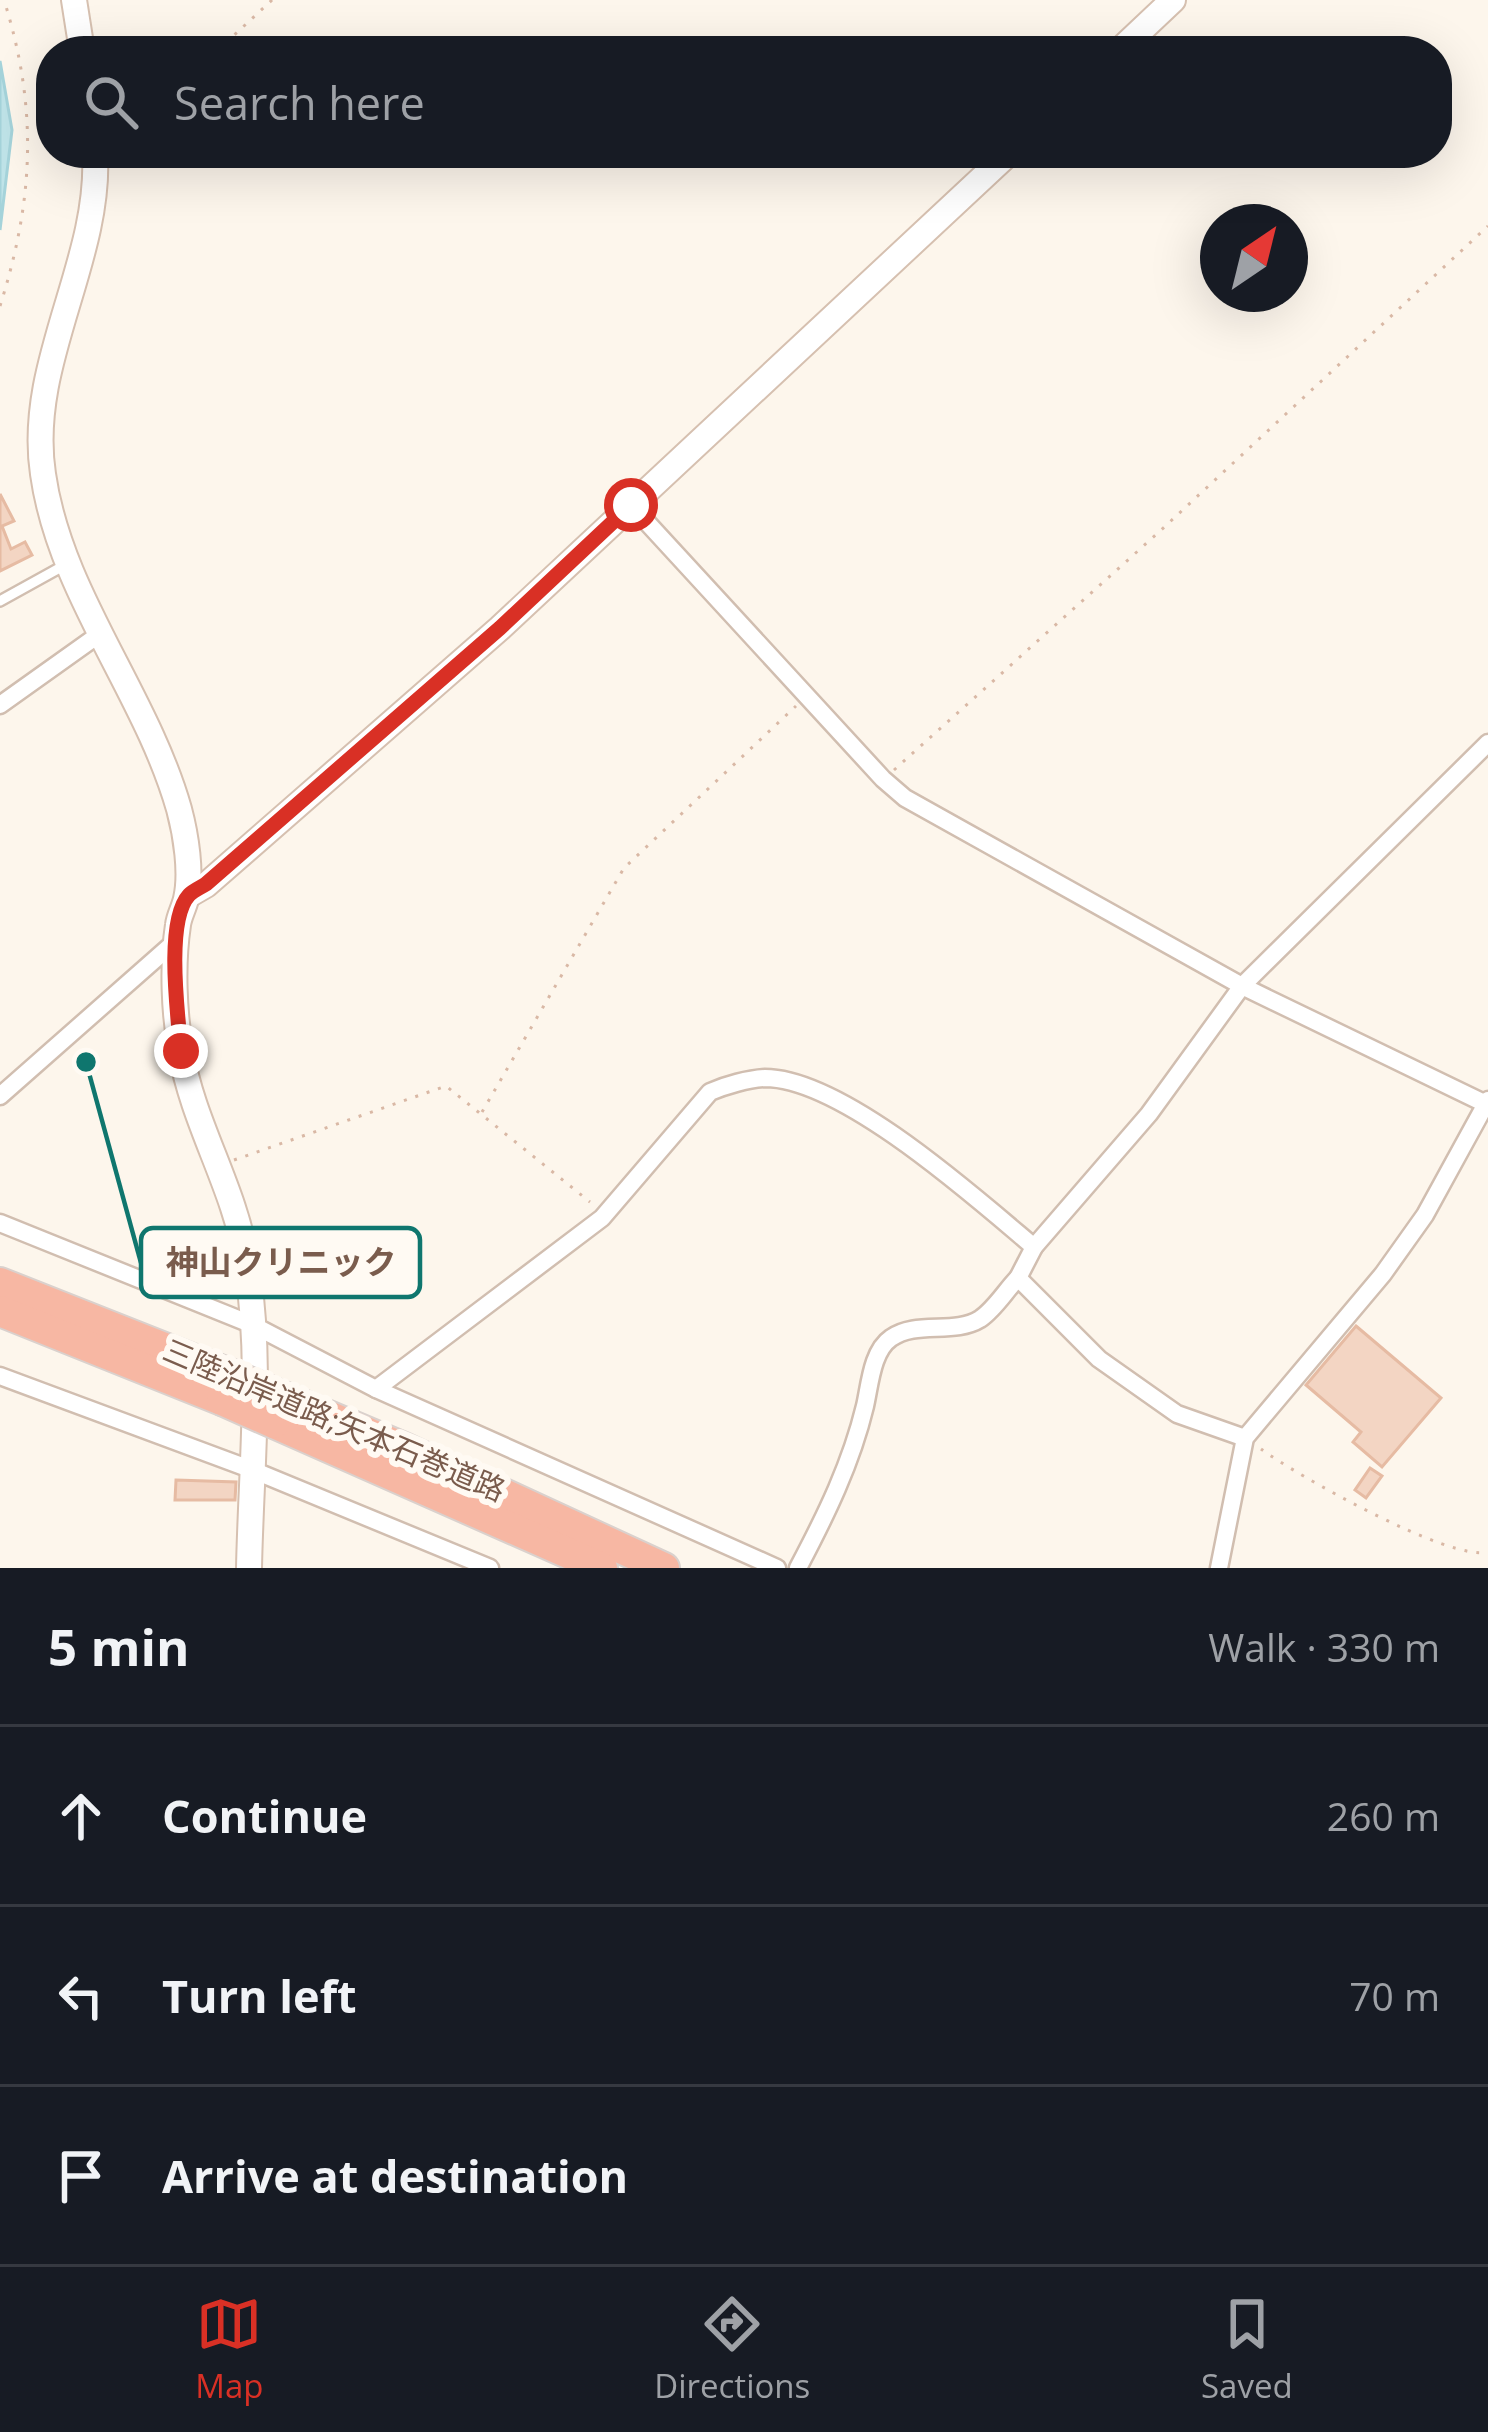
<!DOCTYPE html>
<meta charset="utf-8">
<style>
:root{--surface:#171b24;--page:#242831;--text:#f1f3f6;--muted:#9ea1a6;--line:#363941;--accent:#d93025}
body{margin:0;font-family:"Open Sans","Noto Sans JP",sans-serif;background:var(--page);color:var(--text)}
.compass{position:absolute;left:1200px;top:204px;width:108px;height:108px;border-radius:50%;background:var(--surface);box-shadow:0 12px 48px #0002;rotate:35deg}
.stop{position:absolute;width:36px;height:36px;margin:-27px;border:9px solid #d93025;border-radius:50%;background:#fff}
.stop.end{background:#d93025;border-color:#fff;box-shadow:0 3px 12px #0008}
.list{margin:0;padding:0;list-style:none}
h2{display:flex;justify-content:space-between;align-items:center;height:156px;margin:0;padding:0 48px;font-size:51px}
h2 small{font-size:39px;font-weight:400;color:var(--muted)}
.list li{display:grid;grid-template-columns:78px 1fr auto;gap:36px;align-items:center;box-sizing:border-box;height:180px;padding:0 48px;border-top:3px solid var(--line)}
.list b{display:block;font-size:45px;white-space:nowrap}
.list em{font-size:39px;font-style:normal;color:var(--muted)}
.icon{flex:none;width:66px;height:66px;fill:none;stroke:currentColor;stroke-width:2;stroke-linecap:round;stroke-linejoin:round}
.map{position:relative;flex:none;width:1488px;height:1568px;overflow:hidden}
.search{position:absolute;background:var(--surface);box-shadow:0 12px 48px #0002;left:36px;right:36px;top:36px;height:132px;display:flex;align-items:center;gap:30px;box-sizing:border-box;padding:0 42px;border-radius:48px;color:var(--muted);font-size:45px}
.sheet{height:696px;background:var(--surface)}
nav{display:flex;justify-content:space-around;align-items:center;box-sizing:border-box;height:168px;border-top:3px solid var(--line);background:var(--surface);font-size:33px;color:var(--muted)}
nav a{display:grid;justify-items:center;gap:6px}
nav .on{color:var(--accent)}
.map>svg:first-child{display:block}
.water{fill:#bfe3e8;stroke:#a5d3da;stroke-width:3}
.building{fill:#f3d5c3;stroke:#e6bba3;stroke-width:3}
.lines{fill:none;stroke-linecap:round;stroke-linejoin:round}
.lane-casing{stroke:#d1beb0;stroke-width:14}
.street-casing{stroke:#d1beb0;stroke-width:21}
.secondary-casing{stroke:#d6c0b0;stroke-width:28}
.highway-casing{stroke:#dad1cd;stroke-width:34}
.path{stroke:#d9b8a5;stroke-width:3;stroke-dasharray:3 9;stroke-linecap:butt}
.lane{stroke:#fff;stroke-width:9}
.street{stroke:#fff;stroke-width:16}
.secondary{stroke:#fff;stroke-width:24}
.highway{stroke:#f7b7a3;stroke-width:30}
.highway-bridge-casing{stroke:#dad1cd;stroke-width:34;stroke-linecap:butt}
.highway-bridge{stroke:#f7b7a3;stroke-width:30}
.route{stroke:#d93025;stroke-width:15}
.labels{text-anchor:middle;stroke-width:12;stroke-linejoin:round;paint-order:stroke}
.street-label{font-size:30px;fill:#7a5c4d;stroke:#fffaf3}
.leader{fill:none;stroke:#0f766e;stroke-width:4.5}
.callout-dot{fill:#0f766e;stroke:#fffaf3;stroke-width:4.5}
.callout{fill:#fffaf3;stroke:#0f766e;stroke-width:4.5}
.callout-label{font-size:33px;text-anchor:middle;font-weight:bold;fill:#7a5c4d}
</style>
<div class="map">
<svg width="1488" height="1568" viewBox="0 0 1488 1568">
<rect width="100%" height="100%" fill="#fdf6ec"/>
<path class="water" d="M 0,61 L 12,130 L 0,230 Z"/>
<g class="building">
<path d="M 0,494 L 14,521 L 2,526 L 11,549 L 25,542 L 32,555 L 0,571 Z"/>
<path d="M 1356,1326 L 1441,1398 L 1382,1467 L 1353,1442 L 1361,1432 L 1306,1385 Z"/>
<path d="M 1370,1468 L 1382,1476 L 1366,1498 L 1355,1490 Z"/>
<path d="M 176,1480 L 236,1482 L 235,1500 L 175,1500 Z"/>
</g>
<g class="lines">
<defs>
<path id="lane" d="M 0,601 L 65,565"/>
<g id="street">
<path d="M 631,505 L 883,779 L 905,798 L 1242,986 L 1488,1105"/>
<path d="M 0,705 L 101,633"/>
<path d="M 0,1096 L 177,940"/>
<path d="M 0,1223 L 253,1325 L 376,1389 L 777,1568"/>
<path d="M 1018,1278 L 1034,1247 L 1149,1114 L 1242,986 L 1488,743"/>
<path d="M 0,1376 L 250,1469 L 490,1568"/>
<path d="M 376,1389 L 602,1218 L 710,1092 C 726,1085 748,1079 765,1078 C 842,1078 976,1198 1034,1247"/>
<path d="M 798,1568 C 826,1515 851,1464 865,1406 C 870,1384 872,1351 891,1338 C 916,1320 954,1335 980,1319 C 995,1309 1006,1290 1018,1278 L 1099,1359 L 1177,1414 L 1245,1438"/>
<path d="M 1219,1568 L 1245,1438 L 1383,1274 L 1425,1215 L 1488,1100"/>
</g>
<g id="secondary">
<path d="M 74,0 L 82,51"/>
<path d="M 1119,51 L 1173,0"/>
<path d="M 95,153 C 101,262 26,363 43,474 C 60,594 146,693 179,809 C 186,835 192,873 186,899 C 184,908 179,916 178,925 C 172,965 174,1013 181,1052 C 193,1124 235,1188 246,1260 C 263,1360 251,1467 249,1568"/>
<path d="M 187,896 L 206,885 L 500,628 L 1009,153"/>
</g>
<g id="highway">
<path d="M 0,1283 L 225,1372"/>
<path d="M 0,1311 L 222,1400"/>
<path d="M 274,1393 L 406,1449 L 664,1568"/>
<path d="M 274,1423 L 602,1568"/>
</g>
</defs>
<use href="#lane" class="lane-casing"/>
<use href="#street" class="street-casing"/>
<use href="#secondary" class="secondary-casing"/>
<use href="#highway" class="highway-casing"/>
<g class="path">
<path d="M 217,51 L 272,0"/>
<path d="M 0,306 C 34,199 38,108 4,0"/>
<path d="M 894,770 L 1159,532 L 1488,226"/>
<path d="M 482,1112 L 624,868 L 796,706"/>
<path d="M 234,1160 L 446,1086 L 590,1202"/>
<path d="M 1261,1449 C 1296,1475 1451,1562 1488,1552"/>
</g>
<use href="#lane" class="lane"/>
<use href="#street" class="street"/>
<use href="#secondary" class="secondary"/>
<use href="#highway" class="highway"/>
<defs>
<g id="highway-bridge">
<path d="M 225,1372 L 274,1393"/>
<path d="M 222,1400 L 274,1423"/>
</g>
</defs>
<use href="#highway-bridge" class="highway-bridge-casing"/>
<use href="#highway-bridge" class="highway-bridge"/>
</g>
<g class="lines">
<path class="route" d="M 181,1051 C 178,1016 165,921 189,895 C 194,890 200,888 206,884 L 500,628 L 631,505"/>
</g>
<g class="labels">
<g class="street-label">
<text transform="translate(334 1421) rotate(23)" y="10">三陸沿岸道路;矢本石巻道路</text>
</g>
</g>
<path class="leader" d="M86 1062L141 1263"/>
<circle class="callout-dot" cx="86" cy="1062" r="12"/>
<rect class="callout" x="141" y="1228" width="279" height="69" rx="12"/>
<g class="callout-label">
<text x="281" y="1274">神山クリニック</text>
</g>
</svg>
<svg class="compass" viewBox="-18 -18 36 36"><path d="M0-13l5 13h-10z" fill="#e53935"/><path d="M0 13l5-13h-10z" fill="#9ea1a6"/></svg>
<div class="stop" style="left:631px;top:505px"></div>
<div class="stop end" style="left:181px;top:1051px"></div>
<div class="search"><svg class="icon" aria-label="search" viewBox="0 0 24 24"><circle cx="10" cy="10" r="6"/><path d="M15 15l6 6"/></svg>Search here</div>
</div>
<section class="sheet">
<h2>5 min<small>Walk · 330 m</small></h2>
<ul class="list">
<li><svg class="icon" aria-label="ahead" viewBox="0 0 24 24"><path d="M12 20V5M6 11l6-6 6 6"/></svg><div><b>Continue</b></div><em>260 m</em></li>
<li><svg class="icon" aria-label="left" viewBox="0 0 24 24"><path d="M17 20v-9H6M10 6l-5 5 5 5"/></svg><div><b>Turn left</b></div><em>70 m</em></li>
<li><svg class="icon" aria-label="arrive" viewBox="0 0 24 24"><path d="M6 21V4h12l-3 4 3 4H6"/></svg><div><b>Arrive at destination</b></div></li>
</ul>
</section>
<nav>
<a class="on"><svg class="icon" aria-label="map" viewBox="0 0 24 24"><path d="M3 6l6-2 6 2 6-2v14l-6 2-6-2-6 2zM9 4v14M15 6v14"/></svg>Map</a>
<a><svg class="icon" aria-label="directions" viewBox="0 0 24 24"><path d="M12 3l9 9-9 9-9-9zM9 14v-3h6M13 9l2 2-2 2"/></svg>Directions</a>
<a><svg class="icon" aria-label="saved" viewBox="0 0 24 24"><path d="M7 4h10v16l-5-4-5 4z"/></svg>Saved</a>
</nav>
